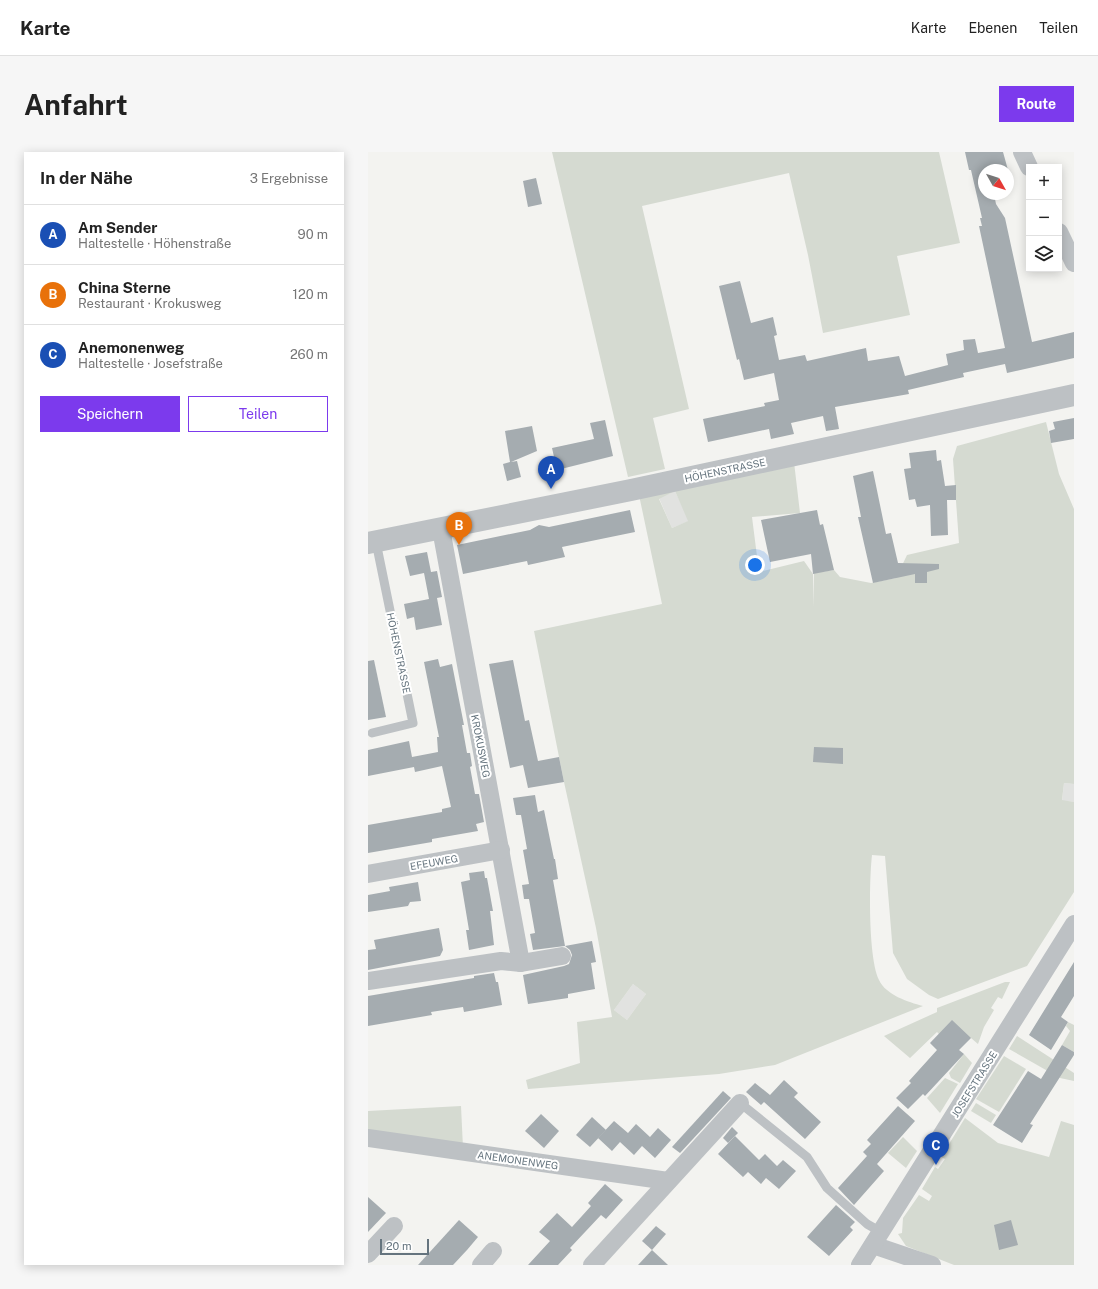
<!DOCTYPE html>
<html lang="de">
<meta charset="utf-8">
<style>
:root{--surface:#fff;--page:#f6f6f6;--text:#222;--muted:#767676;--line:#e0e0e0;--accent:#7c3aed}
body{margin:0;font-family:"Public Sans",sans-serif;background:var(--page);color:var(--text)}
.controls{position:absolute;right:12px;top:12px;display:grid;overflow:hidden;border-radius:0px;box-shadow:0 2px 10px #0003}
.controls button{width:36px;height:36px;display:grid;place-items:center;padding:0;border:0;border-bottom:1px solid var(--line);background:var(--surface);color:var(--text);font:20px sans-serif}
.compass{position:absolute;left:610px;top:12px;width:36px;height:36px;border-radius:50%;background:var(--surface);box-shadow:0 2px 10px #0003;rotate:129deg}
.scale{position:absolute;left:12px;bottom:10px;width:49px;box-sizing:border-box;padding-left:4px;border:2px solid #65747e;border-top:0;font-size:11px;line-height:14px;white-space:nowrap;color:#65747e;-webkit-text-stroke:3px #fff;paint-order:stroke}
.you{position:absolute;left:387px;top:413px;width:14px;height:14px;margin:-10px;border:3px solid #fff;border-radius:50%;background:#1a73e8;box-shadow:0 0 0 6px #1a73e833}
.badge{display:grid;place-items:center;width:26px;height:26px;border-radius:50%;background:var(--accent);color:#fff;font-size:13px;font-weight:700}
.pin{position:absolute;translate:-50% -33px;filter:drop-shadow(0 1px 2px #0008)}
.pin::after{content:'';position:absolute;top:21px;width:14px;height:12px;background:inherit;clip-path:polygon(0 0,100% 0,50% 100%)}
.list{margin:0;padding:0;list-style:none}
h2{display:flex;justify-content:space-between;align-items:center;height:52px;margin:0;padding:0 16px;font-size:17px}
h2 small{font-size:13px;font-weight:400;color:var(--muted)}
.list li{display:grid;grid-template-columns:26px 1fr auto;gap:12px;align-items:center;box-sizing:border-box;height:60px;padding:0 16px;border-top:1px solid var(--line)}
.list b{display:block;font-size:15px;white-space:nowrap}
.list p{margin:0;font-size:13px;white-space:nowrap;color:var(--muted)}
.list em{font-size:13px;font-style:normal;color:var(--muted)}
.actions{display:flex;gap:8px;padding:12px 16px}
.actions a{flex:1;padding:9px 0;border:1px solid var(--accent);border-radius:0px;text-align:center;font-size:14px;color:var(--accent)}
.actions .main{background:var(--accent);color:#fff}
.icon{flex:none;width:22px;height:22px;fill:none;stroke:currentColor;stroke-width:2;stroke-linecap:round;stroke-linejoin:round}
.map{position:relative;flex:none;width:706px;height:1113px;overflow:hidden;border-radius:0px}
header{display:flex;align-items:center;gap:24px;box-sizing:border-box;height:56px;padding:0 20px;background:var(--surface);border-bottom:1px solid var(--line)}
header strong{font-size:19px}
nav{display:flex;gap:22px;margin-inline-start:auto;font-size:14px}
.intro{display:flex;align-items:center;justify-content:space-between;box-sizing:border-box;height:96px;padding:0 24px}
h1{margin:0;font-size:28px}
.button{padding:10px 18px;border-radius:0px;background:var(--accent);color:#fff;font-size:14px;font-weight:700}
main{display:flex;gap:24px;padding:0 24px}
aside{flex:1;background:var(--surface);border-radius:0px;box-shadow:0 2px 10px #0003}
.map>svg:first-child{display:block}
.built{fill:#e1e2e0}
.green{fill:#d5dad1;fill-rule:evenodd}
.building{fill:#a5acb0}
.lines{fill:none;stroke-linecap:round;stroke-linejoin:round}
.service{stroke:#bdc1c4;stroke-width:9}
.minor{stroke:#bdc1c4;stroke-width:18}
.tertiary{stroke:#bdc1c4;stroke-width:22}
.labels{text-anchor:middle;stroke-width:4;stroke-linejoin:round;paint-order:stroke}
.street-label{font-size:10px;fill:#65747e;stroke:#fff}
</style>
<header>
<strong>Karte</strong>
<nav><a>Karte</a><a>Ebenen</a><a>Teilen</a></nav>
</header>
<div class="intro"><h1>Anfahrt</h1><a class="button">Route</a></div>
<main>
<aside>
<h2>In der Nähe<small>3 Ergebnisse</small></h2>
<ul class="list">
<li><span class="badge" style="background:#1a4fb4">A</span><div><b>Am Sender</b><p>Haltestelle · Höhenstraße</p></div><em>90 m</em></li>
<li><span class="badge" style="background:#e8710a">B</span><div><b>China Sterne</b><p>Restaurant · Krokusweg</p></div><em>120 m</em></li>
<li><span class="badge" style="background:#1a4fb4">C</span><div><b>Anemonenweg</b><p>Haltestelle · Josefstraße</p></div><em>260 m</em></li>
</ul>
<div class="actions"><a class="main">Speichern</a><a>Teilen</a></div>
</aside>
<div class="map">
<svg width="706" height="1113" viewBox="0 0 706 1113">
<rect width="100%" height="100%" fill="#f3f3f0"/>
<g class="built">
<path d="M 307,339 L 321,369 L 304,376 L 291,346 Z"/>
<path d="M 696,631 L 706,632 L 706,650 L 694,649 Z"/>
<path d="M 265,832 L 278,842 L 259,868 L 246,858 Z"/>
</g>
<g class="green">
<path d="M 184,0 L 571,0 L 592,91 L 529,104 L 542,163 L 455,181 L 440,103 L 421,21 L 274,54 L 321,257 L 285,266 L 297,317 L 260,325 Z"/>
<path d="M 678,270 L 691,322 L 706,357 L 706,632 L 696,631 L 694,648 L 706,650 L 706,740 L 659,814 L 570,847 L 561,843 L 539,827 L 525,801 L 517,704 L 504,703 C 501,729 500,806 511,828 C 518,843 540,850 555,854 L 407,913 L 351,922 L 160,937 L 158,928 L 212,911 L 209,870 L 244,865 L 228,776 L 196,630 L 166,479 L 294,452 L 271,343 L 426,310 L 432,361 L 384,365 L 391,420 L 436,409 L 445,422 L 446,455 L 446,421 L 466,418 L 472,425 L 503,431 L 528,426 L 539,403 L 591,391 L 585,307 L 589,294 ZM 307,339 L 320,369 L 304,376 L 291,347 ZM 265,832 L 278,842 L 259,868 L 246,858 Z"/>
<path d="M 637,830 L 642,830 L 634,847 L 630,845 L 623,856 L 626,858 L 616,875 L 610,892 L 603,886 L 576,887 L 569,880 L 542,906 L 516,884 L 569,860 L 569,856 Z"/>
<path d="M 700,870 L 706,873 L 706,900 L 694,893 L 702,879 L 698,874 Z"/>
<path d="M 649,884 L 706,921 L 706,929 L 692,926 L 641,897 Z"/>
<path d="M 596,902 L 604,911 L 592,931 L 583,926 L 581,921 Z"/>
<path d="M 636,904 L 658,917 L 631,960 L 608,947 Z"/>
<path d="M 577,926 L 590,932 L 572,961 L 559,946 Z"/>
<path d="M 608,951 L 628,963 L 623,971 L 603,959 Z"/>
<path d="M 93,954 L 95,996 L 0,983 L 0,959 Z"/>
<path d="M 597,966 L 630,991 L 681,1005 L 693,969 L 706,973 L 706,1113 L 586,1113 L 538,1094 L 530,1082 L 534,1081 L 535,1066 L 551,1043 L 561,1049 L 564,1044 L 554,1037 L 567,1015 L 570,1017 L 577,1007 L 573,1005 Z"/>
<path d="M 535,985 L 549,999 L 538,1016 L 520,1001 Z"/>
</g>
<g class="building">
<path d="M 597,0 L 635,0 L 640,18 L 616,18 L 616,42 L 626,42 L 628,52 L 637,66 L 664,190 L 706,180 L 706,206 L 639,221 L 637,212 L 595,221 L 596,225 L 540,238 L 541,242 L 467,255 L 471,277 L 458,279 L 455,264 L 423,271 L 426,282 L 403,287 L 401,277 L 340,290 L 335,267 L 397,254 L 396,251 L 411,248 L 406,221 L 376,228 L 371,207 L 369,208 L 351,134 L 372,129 L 383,171 L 405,165 L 409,183 L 406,184 L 411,208 L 437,203 L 439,209 L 498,196 L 500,209 L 531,204 L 537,224 L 580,213 L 578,202 L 596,198 L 595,188 L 607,187 L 610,201 L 637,196 L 611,74 L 614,74 L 612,66 L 614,66 L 603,18 L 601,18 Z"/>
<path d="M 168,26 L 174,52 L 160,55 L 155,29 Z"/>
<path d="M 706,266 L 706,287 L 683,291 L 681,279 L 687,277 L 685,270 Z"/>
<path d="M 237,268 L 245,304 L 189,318 L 184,296 L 226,287 L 222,271 Z"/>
<path d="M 164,274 L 169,299 L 143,310 L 149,309 L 153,325 L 139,329 L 135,312 L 142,310 L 137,279 Z"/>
<path d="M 568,298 L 569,309 L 573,308 L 577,334 L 588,333 L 588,348 L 579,348 L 580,383 L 563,384 L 562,353 L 549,355 L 547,347 L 541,348 L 536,317 L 543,316 L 541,301 Z"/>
<path d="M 505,319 L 518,382 L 523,381 L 530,411 L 571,412 L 571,417 L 559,420 L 559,431 L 547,431 L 547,422 L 505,431 L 490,365 L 493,365 L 485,324 Z"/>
<path d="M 262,358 L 267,380 L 194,395 L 197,405 L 160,413 L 159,409 L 95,422 L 89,393 L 162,378 L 171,373 L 181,375 Z"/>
<path d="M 449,358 L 452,373 L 455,372 L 466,418 L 445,422 L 443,402 L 402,410 L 393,368 Z"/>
<path d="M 59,400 L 63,420 L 57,421 L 69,419 L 74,445 L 69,446 L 74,473 L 48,478 L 46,465 L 39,467 L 36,452 L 61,447 L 56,421 L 42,424 L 37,404 Z"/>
<path d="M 70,507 L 72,515 L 84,512 L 96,573 L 94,573 L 99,601 L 102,601 L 104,614 L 102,615 L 107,642 L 111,642 L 116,670 L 108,672 L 110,679 L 64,687 L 64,690 L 0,701 L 0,673 L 74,660 L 74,657 L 83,655 L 74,614 L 47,620 L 46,615 L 0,624 L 0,598 L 41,589 L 44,605 L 70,600 L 69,585 L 71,585 L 56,510 Z"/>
<path d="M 6,508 L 18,565 L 0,568 L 0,509 Z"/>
<path d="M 145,508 L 157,569 L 161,568 L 170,609 L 191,605 L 196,630 L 160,636 L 155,613 L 142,616 L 121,512 Z"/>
<path d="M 446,595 L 475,596 L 475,612 L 445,610 Z"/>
<path d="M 167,643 L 170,660 L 176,658 L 186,707 L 187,707 L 190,727 L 185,728 L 197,794 L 224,789 L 228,810 L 223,811 L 227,837 L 200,842 L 200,846 L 160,852 L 155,823 L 196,814 L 201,812 L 204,803 L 202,798 L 197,794 L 165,798 L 162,782 L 167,781 L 161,747 L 156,747 L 154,733 L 161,732 L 155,698 L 159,697 L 153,663 L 148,663 L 145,646 Z"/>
<path d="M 116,719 L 117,726 L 119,726 L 125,759 L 122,759 L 126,793 L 101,798 L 98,778 L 101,778 L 93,730 L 102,728 L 101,721 Z"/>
<path d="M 50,730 L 53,749 L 42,750 L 40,754 L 0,760 L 0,743 L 22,739 L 21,735 Z"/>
<path d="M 71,776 L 75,798 L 72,804 L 0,818 L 0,798 L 8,797 L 6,788 Z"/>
<path d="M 706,810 L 706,844 L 693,865 L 700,870 L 683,898 L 661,883 Z"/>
<path d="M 126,821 L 128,830 L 130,830 L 134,853 L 96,860 L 95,855 L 63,860 L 64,863 L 0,874 L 0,844 L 106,826 L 106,824 Z"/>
<path d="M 584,868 L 603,886 L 591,898 L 596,902 L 557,944 L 555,942 L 540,957 L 528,946 L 543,931 L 541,929 L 569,898 L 562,891 Z"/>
<path d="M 694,893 L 706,900 L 706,903 L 662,972 L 665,973 L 654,991 L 625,973 L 660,919 L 673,927 Z"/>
<path d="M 416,928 L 430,941 L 426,945 L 453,970 L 437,987 L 396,950 L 393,953 L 378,940 L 387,931 L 402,943 Z"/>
<path d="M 355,939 L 363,946 L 312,1001 L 304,995 Z"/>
<path d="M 530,954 L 547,969 L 509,1012 L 516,1019 L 486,1053 L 470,1036 L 499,1004 L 495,1000 L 503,992 L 499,988 Z"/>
<path d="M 173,962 L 191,979 L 176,996 L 157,979 Z"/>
<path d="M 224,965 L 238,978 L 222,995 L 208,983 Z"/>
<path d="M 246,969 L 260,981 L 268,972 L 282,985 L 290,976 L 303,988 L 287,1006 L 274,994 L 266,1003 L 252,990 L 244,999 L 230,986 Z"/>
<path d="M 364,975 L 370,981 L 360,991 L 355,986 Z"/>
<path d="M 367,984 L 391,1008 L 397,1002 L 409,1014 L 415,1008 L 428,1019 L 411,1037 L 398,1026 L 393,1032 L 380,1020 L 375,1025 L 350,1002 Z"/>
<path d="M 237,1032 L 255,1048 L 238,1067 L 233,1063 L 202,1096 L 204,1098 L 190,1113 L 160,1113 L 182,1089 L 171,1080 L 189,1061 L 204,1075 L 223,1054 L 220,1051 Z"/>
<path d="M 0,1045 L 18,1061 L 0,1080 Z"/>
<path d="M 468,1053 L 487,1070 L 482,1075 L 485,1078 L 461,1104 L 439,1085 Z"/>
<path d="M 91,1068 L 110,1085 L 99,1098 L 85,1113 L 50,1113 Z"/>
<path d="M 643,1068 L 650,1093 L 631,1098 L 626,1073 Z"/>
<path d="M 288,1074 L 298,1082 L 284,1098 L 274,1089 Z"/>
<path d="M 284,1098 L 300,1113 L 270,1113 Z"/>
</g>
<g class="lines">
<g class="service">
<path d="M 4,581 L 45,571 L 8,390"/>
<path d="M 372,951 L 439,1005 L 459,1036 L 499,1072 L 513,1080"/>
</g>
<g class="minor">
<path d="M 654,0 L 661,15"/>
<path d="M 691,80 L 706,111"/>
<path d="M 73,377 L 153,811"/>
<path d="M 0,722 L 133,698"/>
<path d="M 0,829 L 133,809 L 153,811 L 194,804"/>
<path d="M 0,986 L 300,1029"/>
<path d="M 505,1093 L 564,1113"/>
<path d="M 0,1102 L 26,1074"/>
<path d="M 113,1113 L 125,1099"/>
<path d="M 224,1113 L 372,951"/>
<path d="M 492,1113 L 706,772"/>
</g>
<path class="tertiary" d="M 0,391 L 263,338 L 706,243"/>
</g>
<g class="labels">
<g class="street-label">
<text transform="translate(357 318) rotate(-12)" y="4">HÖHENSTRASSE</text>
<text transform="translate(31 501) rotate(78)" y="4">HÖHENSTRASSE</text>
<text transform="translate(113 594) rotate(79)" y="4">KROKUSWEG</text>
<text transform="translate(66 710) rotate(-10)" y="4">EFEUWEG</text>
<text transform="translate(606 932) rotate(-58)" y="4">JOSEFSTRASSE</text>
<text transform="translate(150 1008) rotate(8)" y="4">ANEMONENWEG</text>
</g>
</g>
</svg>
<div class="controls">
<button>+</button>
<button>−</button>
<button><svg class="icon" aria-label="layers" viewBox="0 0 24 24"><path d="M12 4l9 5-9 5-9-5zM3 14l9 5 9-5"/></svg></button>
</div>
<svg class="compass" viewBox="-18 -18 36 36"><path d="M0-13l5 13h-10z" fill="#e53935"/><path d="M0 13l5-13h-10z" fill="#767676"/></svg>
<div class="scale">20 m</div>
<div class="you"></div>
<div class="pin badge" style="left:183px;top:337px;background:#1a4fb4">A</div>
<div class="pin badge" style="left:91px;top:393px;background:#e8710a">B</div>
<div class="pin badge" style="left:568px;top:1013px;background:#1a4fb4">C</div>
</div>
</main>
